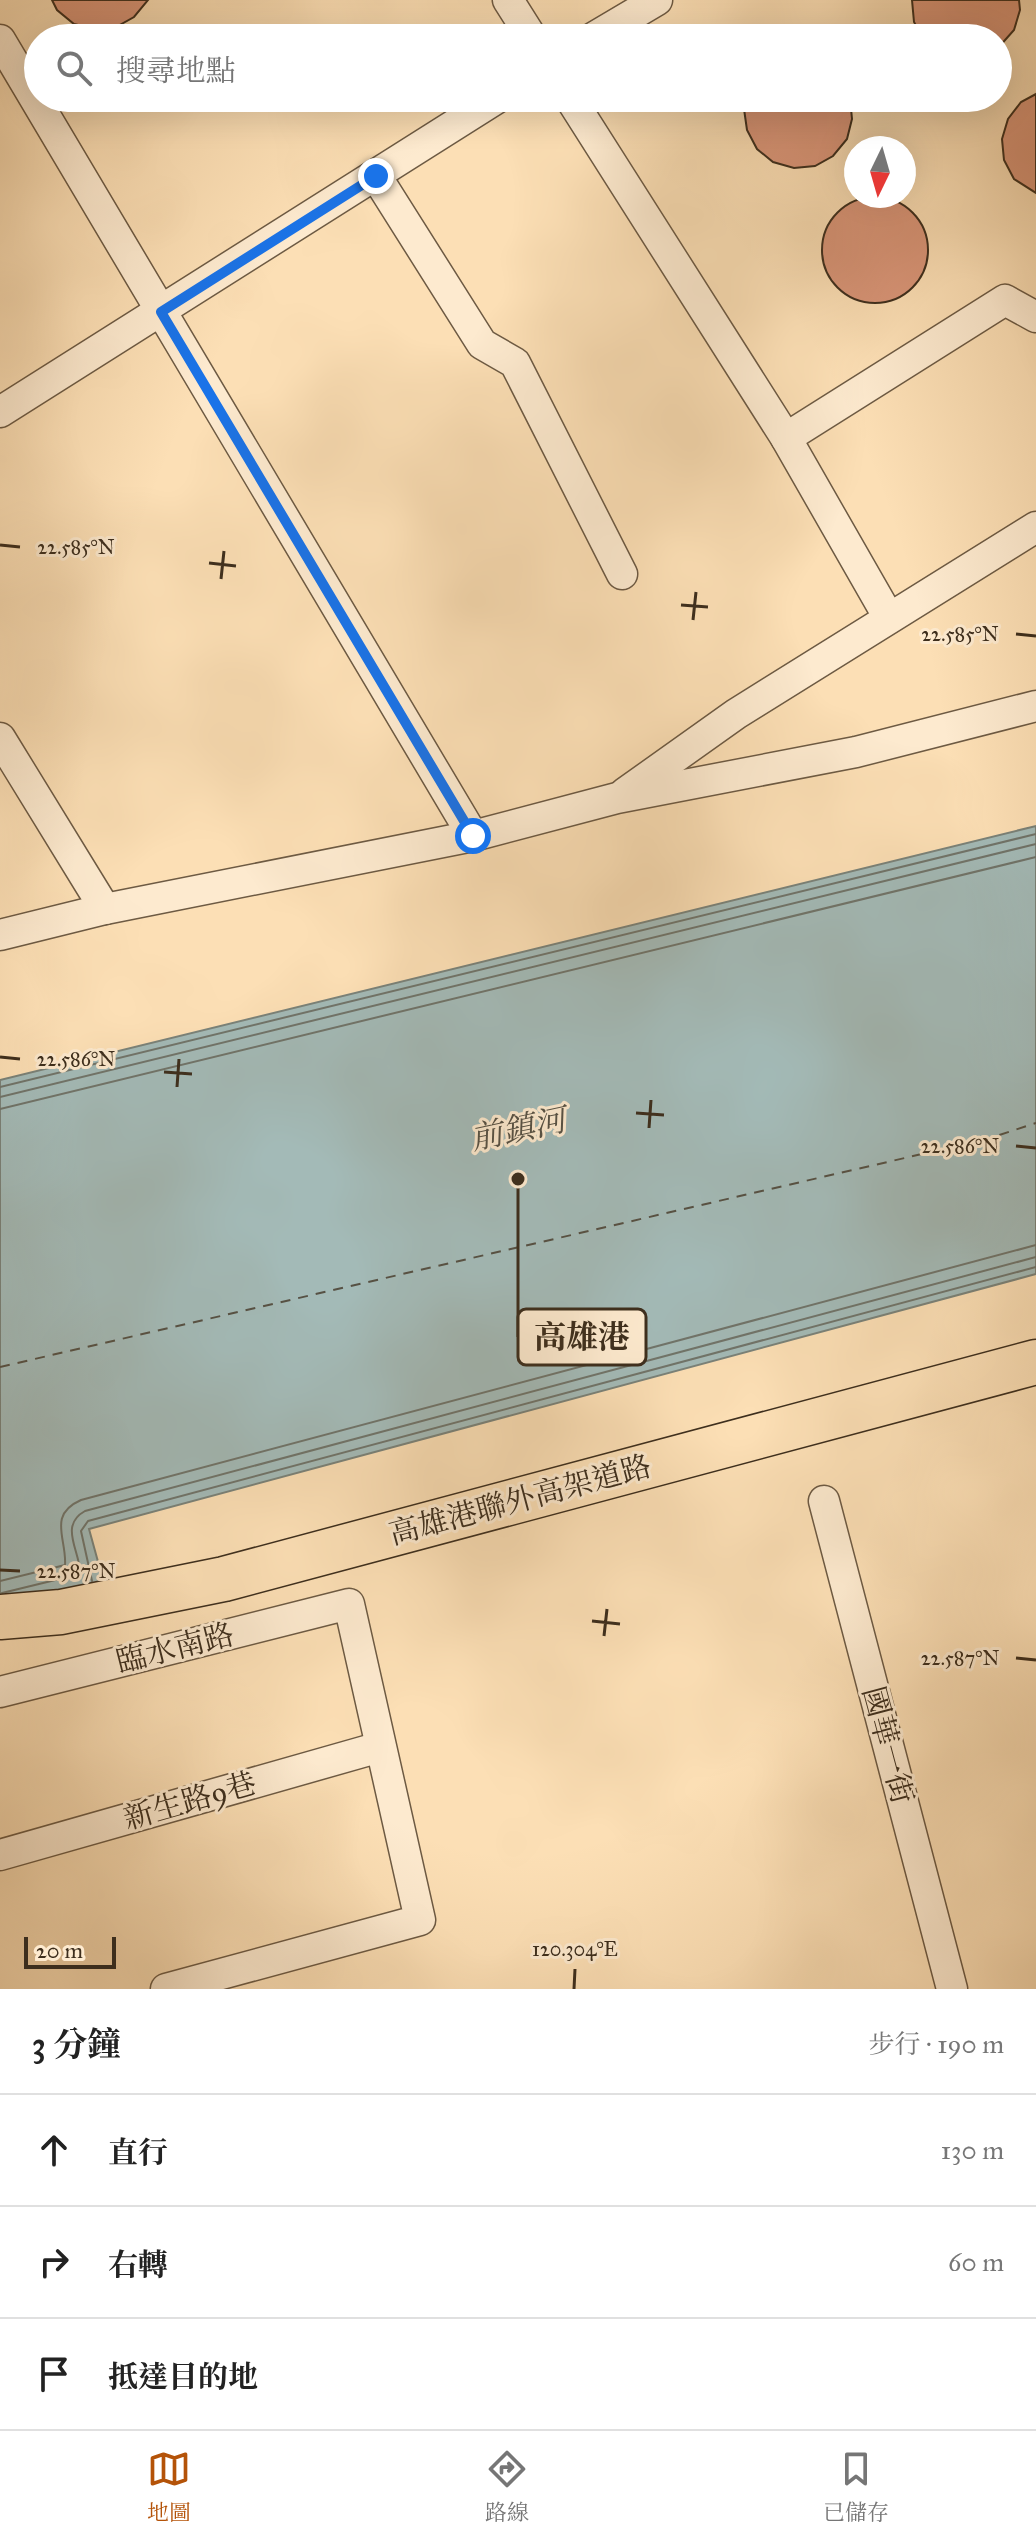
<!DOCTYPE html>
<html lang="zh-TW">
<meta charset="utf-8">
<style>
:root{--surface:#fff;--page:#f2f2f2;--text:#222;--muted:#767676;--line:#e0e0e0;--accent:#b45309}
body{margin:0;font-family:"IM FELL Great Primer","Noto Serif TC",serif;background:var(--page);color:var(--text)}
.compass{position:absolute;left:844px;top:136px;width:72px;height:72px;border-radius:50%;background:var(--surface);box-shadow:0 8px 32px #0002;rotate:185deg}
.scale{position:absolute;left:24px;bottom:20px;width:92px;box-sizing:border-box;padding-left:8px;border:4px solid #3d2e1d;border-top:0;font-size:22px;line-height:28px;white-space:nowrap;color:#3d2e1d;-webkit-text-stroke:6px #fdeacf;paint-order:stroke}
.stop{position:absolute;width:24px;height:24px;margin:-18px;border:6px solid #1a73e8;border-radius:50%;background:#fff}
.stop.end{background:#1a73e8;border-color:#fff;box-shadow:0 2px 8px #0008}
.list{margin:0;padding:0;list-style:none}
h2{display:flex;justify-content:space-between;align-items:center;height:104px;margin:0;padding:0 32px;font-size:34px}
h2 small{font-size:26px;font-weight:400;color:var(--muted)}
.list li{display:grid;grid-template-columns:52px 1fr auto;gap:24px;align-items:center;box-sizing:border-box;height:112px;padding:0 32px;border-top:2px solid var(--line)}
.list b{display:block;font-size:30px;white-space:nowrap}
.list em{font-size:26px;font-style:normal;color:var(--muted)}
.icon{flex:none;width:44px;height:44px;fill:none;stroke:currentColor;stroke-width:2;stroke-linecap:round;stroke-linejoin:round}
.map{position:relative;flex:none;width:1036px;height:1989px;overflow:hidden}
.search{position:absolute;background:var(--surface);box-shadow:0 8px 32px #0002;left:24px;right:24px;top:24px;height:88px;display:flex;align-items:center;gap:20px;box-sizing:border-box;padding:0 28px;border-radius:44px;color:var(--muted);font-size:30px}
.sheet{height:440px;background:var(--surface)}
nav{display:flex;justify-content:space-around;align-items:center;box-sizing:border-box;height:112px;border-top:2px solid var(--line);background:var(--surface);font-size:22px;color:var(--muted)}
nav a{display:grid;justify-items:center;gap:4px}
nav .on{color:var(--accent)}
.map>svg:first-child{display:block}
.water{fill:#a3bab7;stroke:#7a8279;stroke-width:2}
.lines{fill:none;stroke-linecap:round;stroke-linejoin:round}
.shore{stroke:#70746a;stroke-width:2}
.ferry{stroke:#565144;stroke-width:2;stroke-dasharray:10 8;stroke-linecap:butt}
.building{fill:#d99578;stroke:#3d2e1d;stroke-width:2}
.minor-casing{stroke:#6d5a43;stroke-width:33}
.highway-casing{stroke:#3d2e1d;stroke-width:47}
.minor{stroke:#fdeacf;stroke-width:30}
.highway{stroke:#fcdfb5;stroke-width:44}
.route{stroke:#1a73e8;stroke-width:10}
.ticks{fill:none;stroke:#3d2e1d;stroke-width:3}
.labels{text-anchor:middle;stroke-width:6;stroke-linejoin:round;paint-order:stroke}
.street-label{font-size:30px;fill:#3d2e1d;stroke:#fdeacf}
.water-label{font-size:32px;font-style:italic;fill:#565144;stroke:#fdeacf}
.ticks-label{font-size:20px;text-anchor:middle;fill:#3d2e1d;stroke:#fdeacf;stroke-width:6;stroke-linejoin:round;paint-order:stroke}
.leader{fill:none;stroke:#3d2e1d;stroke-width:3}
.callout-dot{fill:#3d2e1d;stroke:#fdeacf;stroke-width:3}
.callout{fill:#fdeacf;stroke:#3d2e1d;stroke-width:3}
.callout-label{font-size:32px;text-anchor:middle;font-weight:bold;fill:#3d2e1d}
</style>
<div class="map">
<svg width="1036" height="1989" viewBox="0 0 1036 1989">
<rect width="100%" height="100%" fill="#fcdfb5"/>
<filter id="stains"><feTurbulence type="fractalNoise" baseFrequency=".0025" numOctaves="4"/><feColorMatrix values="0 0 0 0 .2 0 0 0 0 .09 0 0 0 0 .02 0 0 0 .5 -.17"/></filter>
<radialGradient id="worn" r=".72"><stop offset=".6" stop-color="#630" stop-opacity="0"/><stop offset="1" stop-color="#630" stop-opacity=".3"/></radialGradient>
<path class="water" d="M 1036,826 L 1036,1274 L 89,1529 L 105,1587 L 0,1612 L 0,1080 Z"/>
<g class="lines">
<g class="shore">
<path d="M 0,1087 L 1036,834"/>
<path d="M 0,1097 L 1036,844"/>
<path d="M 0,1109 L 1036,857"/>
<path d="M 0,1581 L 65,1565 C 67,1539 47,1515 81,1500 L 1036,1245"/>
<path d="M 92,1581 L 81,1531 L 88,1521 L 1036,1267"/>
<path d="M 2,1593 L 80,1574 C 81,1552 58,1526 85,1511 L 1036,1257"/>
</g>
<path class="ferry" d="M 0,1367 L 987,1139 L 1036,1123"/>
</g>
<g class="building">
<path d="M 52,0 L 148,0 L 134,17 L 116,27 L 95,29 L 74,24 L 57,10 Z"/>
<path d="M 912,0 L 1019,0 L 1020,10 L 1014,30 L 998,48 L 998,38 L 923,38 L 914,22 Z"/>
<path d="M 1036,94 L 1036,193 L 1014,179 L 1004,160 L 1002,139 L 1008,119 L 1021,102 Z"/>
<path d="M 748,98 L 850,98 L 852,119 L 847,139 L 833,156 L 815,166 L 794,168 L 773,162 L 757,149 L 747,130 L 744,109 Z"/>
<circle cx="875" cy="250" r="53"/>
</g>
<g class="lines">
<defs>
<g id="minor">
<path d="M 508,0 L 532,38"/>
<path d="M 593,38 L 657,0"/>
<path d="M 0,40 L 473,836"/>
<path d="M 570,98 L 786,438 L 889,618"/>
<path d="M 376,176 L 482,344 L 515,363 L 622,574"/>
<path d="M 0,412 L 497,98"/>
<path d="M 786,438 L 1005,300 L 1036,317"/>
<path d="M 0,738 L 105,909"/>
<path d="M 625,793 L 736,714 L 1036,527"/>
<path d="M 0,935 L 105,909 L 473,836 L 617,798 L 856,752 L 1036,706"/>
<path d="M 824,1501 L 952,1989"/>
<path d="M 0,1692 L 349,1604 L 420,1920 L 166,1989"/>
<path d="M 0,1855 L 380,1747"/>
</g>
<path id="highway" d="M 0,1617 L 61,1612 L 224,1579 L 1036,1362"/>
</defs>
<use href="#minor" class="minor-casing"/>
<use href="#highway" class="highway-casing"/>
<use href="#minor" class="minor"/>
<use href="#highway" class="highway"/>
</g>
<g class="lines">
<path class="route" d="M 376,176 L 161,312 L 473,836"/>
</g>
<path class="ticks" d="M 0,545 L 20,547M 209,563 L 236,566M 221,579 L 224,551M 681,605 L 708,607M 693,620 L 696,592M 1016,634 L 1036,636M 0,1057 L 20,1059M 164,1072 L 192,1074M 177,1087 L 179,1059M 636,1113 L 664,1115M 649,1128 L 651,1100M 1016,1146 L 1036,1148M 0,1570 L 20,1571M 592,1621 L 620,1624M 604,1636 L 607,1609M 1016,1658 L 1036,1660M 574,1989 L 575,1969"/>
<g class="labels">
<g class="street-label">
<text transform="translate(520 1500) rotate(-15)" y="10">高雄港聯外高架道路</text>
<text transform="translate(175 1648) rotate(-14)" y="10">臨水南路</text>
<text transform="translate(888 1745) rotate(75)" y="10">國華一街</text>
<text transform="translate(190 1801) rotate(-16)" y="10">新生路9巷</text>
</g>
<g class="water-label">
<text transform="translate(518 1129) rotate(-12)" y="11">前鎮河</text>
</g>
</g>
<g class="ticks-label">
<text x="76" y="554">22.585°N</text>
<text x="960" y="641">22.585°N</text>
<text x="76" y="1066">22.586°N</text>
<text x="960" y="1153">22.586°N</text>
<text x="76" y="1578">22.587°N</text>
<text x="960" y="1665">22.587°N</text>
<text x="575" y="1956">120.304°E</text>
</g>
<path class="leader" d="M518 1179L518 1337"/>
<circle class="callout-dot" cx="518" cy="1179" r="8"/>
<rect class="callout" x="518" y="1309" width="128" height="56" rx="8"/>
<g class="callout-label">
<text x="582" y="1348">高雄港</text>
</g>
<rect width="100%" height="100%" filter="url(#stains)"/>
<rect width="100%" height="100%" fill="url(#worn)"/>
</svg>
<svg class="compass" viewBox="-18 -18 36 36"><path d="M0-13l5 13h-10z" fill="#e53935"/><path d="M0 13l5-13h-10z" fill="#767676"/></svg>
<div class="scale">20 m</div>
<div class="stop" style="left:473px;top:836px"></div>
<div class="stop end" style="left:376px;top:176px"></div>
<div class="search"><svg class="icon" aria-label="search" viewBox="0 0 24 24"><circle cx="10" cy="10" r="6"/><path d="M15 15l6 6"/></svg>搜尋地點</div>
</div>
<section class="sheet">
<h2>3 分鐘<small>步行 · 190 m</small></h2>
<ul class="list">
<li><svg class="icon" aria-label="ahead" viewBox="0 0 24 24"><path d="M12 20V5M6 11l6-6 6 6"/></svg><div><b>直行</b></div><em>130 m</em></li>
<li><svg class="icon" aria-label="right" viewBox="0 0 24 24"><path d="M7 20v-9h11M14 6l5 5-5 5"/></svg><div><b>右轉</b></div><em>60 m</em></li>
<li><svg class="icon" aria-label="arrive" viewBox="0 0 24 24"><path d="M6 21V4h12l-3 4 3 4H6"/></svg><div><b>抵達目的地</b></div></li>
</ul>
</section>
<nav>
<a class="on"><svg class="icon" aria-label="map" viewBox="0 0 24 24"><path d="M3 6l6-2 6 2 6-2v14l-6 2-6-2-6 2zM9 4v14M15 6v14"/></svg>地圖</a>
<a><svg class="icon" aria-label="directions" viewBox="0 0 24 24"><path d="M12 3l9 9-9 9-9-9zM9 14v-3h6M13 9l2 2-2 2"/></svg>路線</a>
<a><svg class="icon" aria-label="saved" viewBox="0 0 24 24"><path d="M7 4h10v16l-5-4-5 4z"/></svg>已儲存</a>
</nav>
